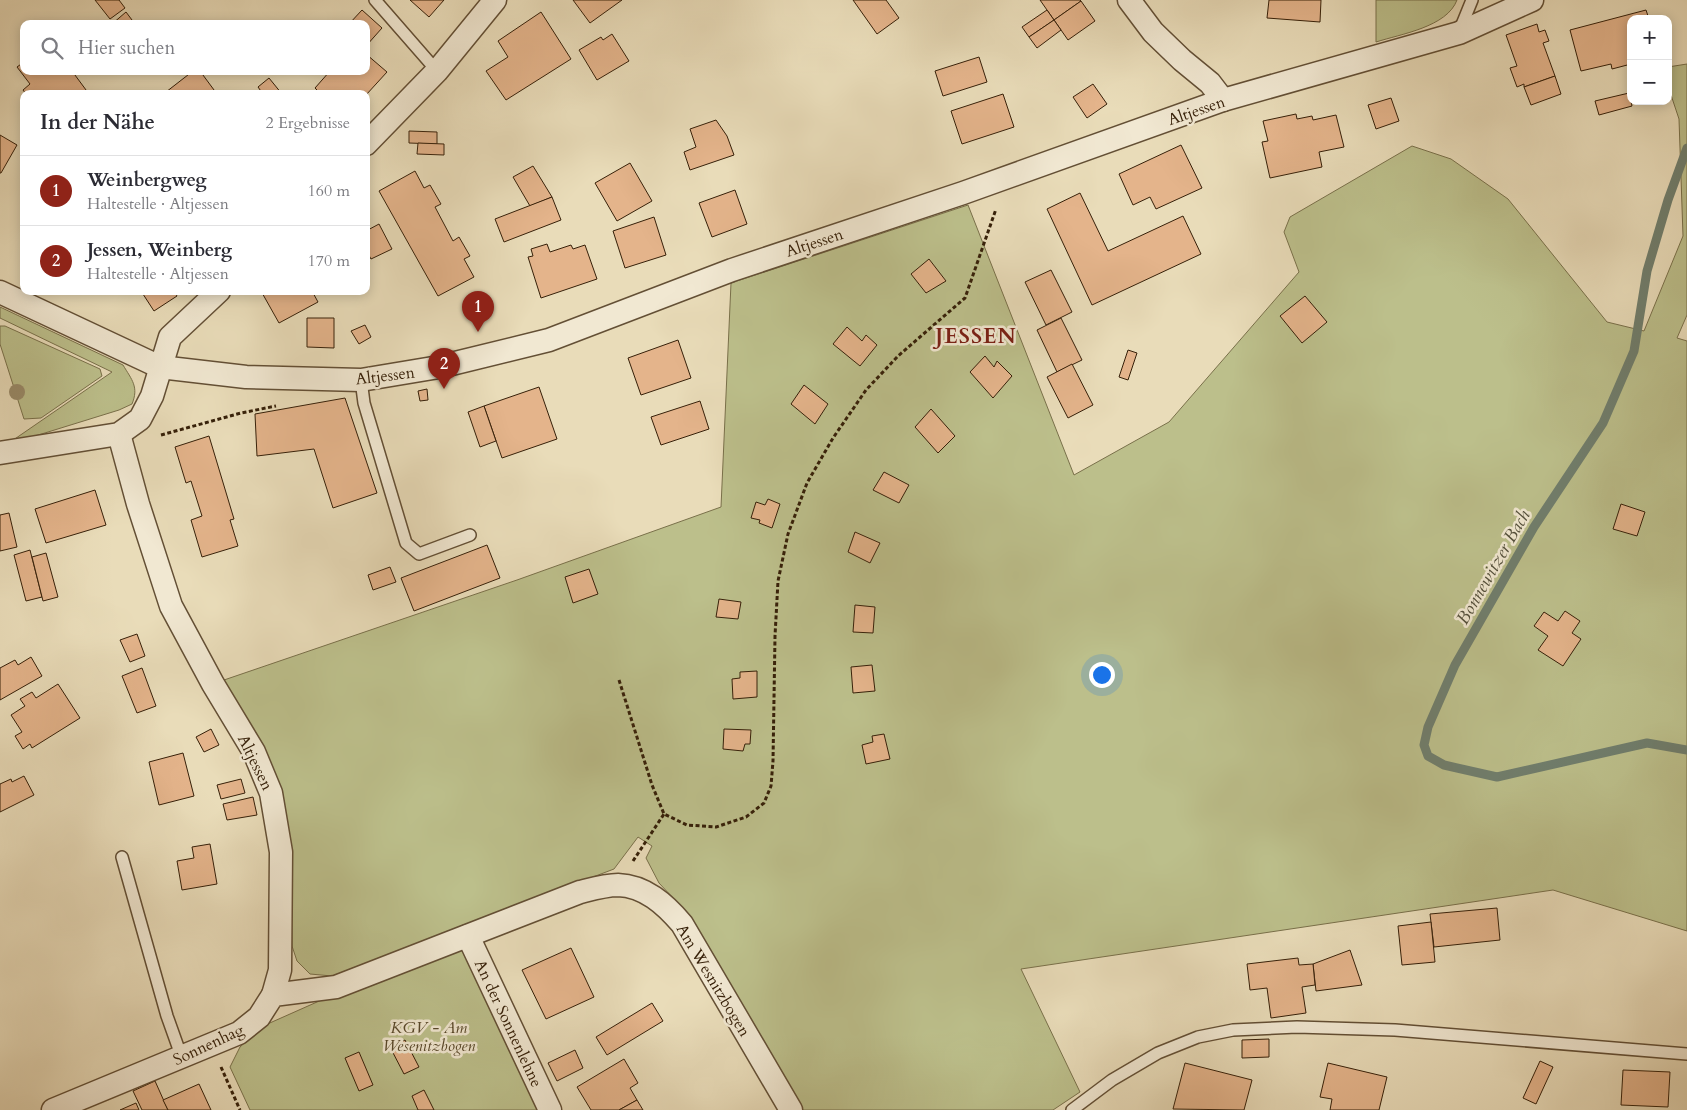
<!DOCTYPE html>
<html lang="de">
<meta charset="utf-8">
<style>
:root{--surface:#fff;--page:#f7f7f7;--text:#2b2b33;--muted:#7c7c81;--line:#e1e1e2;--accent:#8f2418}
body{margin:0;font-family:Cardo,serif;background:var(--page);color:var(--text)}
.controls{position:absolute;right:15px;top:15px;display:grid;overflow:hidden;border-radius:10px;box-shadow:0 2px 12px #0003}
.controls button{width:45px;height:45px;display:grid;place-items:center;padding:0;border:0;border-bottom:1px solid var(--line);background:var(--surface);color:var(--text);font:25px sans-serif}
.you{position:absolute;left:1101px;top:674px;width:18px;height:18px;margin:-12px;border:4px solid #fff;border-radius:50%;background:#1a73e8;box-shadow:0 0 0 8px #1a73e833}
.badge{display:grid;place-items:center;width:32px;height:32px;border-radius:50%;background:var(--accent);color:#fff;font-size:16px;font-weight:700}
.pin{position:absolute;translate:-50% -41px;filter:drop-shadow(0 1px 2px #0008)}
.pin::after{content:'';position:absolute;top:26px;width:18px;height:15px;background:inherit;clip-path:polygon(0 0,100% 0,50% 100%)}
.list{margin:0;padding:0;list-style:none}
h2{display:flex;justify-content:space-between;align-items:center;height:65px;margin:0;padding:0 20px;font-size:21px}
h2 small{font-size:16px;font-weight:400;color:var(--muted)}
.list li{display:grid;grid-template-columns:32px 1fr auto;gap:15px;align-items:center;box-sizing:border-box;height:70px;padding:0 20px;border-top:1px solid var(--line)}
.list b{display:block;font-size:19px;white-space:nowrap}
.list p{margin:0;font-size:16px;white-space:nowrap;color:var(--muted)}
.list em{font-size:16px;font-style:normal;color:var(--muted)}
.icon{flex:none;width:28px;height:28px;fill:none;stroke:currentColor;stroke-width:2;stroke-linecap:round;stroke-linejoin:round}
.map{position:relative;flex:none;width:1687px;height:1110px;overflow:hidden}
.search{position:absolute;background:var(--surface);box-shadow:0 2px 12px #0003;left:20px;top:20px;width:350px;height:55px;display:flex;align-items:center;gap:12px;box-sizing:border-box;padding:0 18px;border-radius:10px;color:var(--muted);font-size:19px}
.panel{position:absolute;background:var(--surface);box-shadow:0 2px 12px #0003;left:20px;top:90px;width:350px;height:205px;border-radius:10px}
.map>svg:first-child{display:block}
.green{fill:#bcbf8b;stroke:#79704a}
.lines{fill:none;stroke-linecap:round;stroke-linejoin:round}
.stream{stroke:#707e6d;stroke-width:9}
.building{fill:#e4b48b;stroke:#362009}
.service-casing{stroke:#634f35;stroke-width:14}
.minor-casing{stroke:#634f35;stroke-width:25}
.path{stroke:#362009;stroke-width:3;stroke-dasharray:4 2.5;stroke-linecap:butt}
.service{stroke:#f1e8d2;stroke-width:11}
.minor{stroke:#f1e8d2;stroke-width:22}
.tree{fill:#998b6a}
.labels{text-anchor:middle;stroke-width:5;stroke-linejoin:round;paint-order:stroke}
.street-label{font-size:16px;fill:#362009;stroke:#f1e8d2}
.park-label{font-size:16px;font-style:italic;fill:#58482a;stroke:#f1e8d2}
.water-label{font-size:18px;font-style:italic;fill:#534f3b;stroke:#f1e8d2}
.district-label{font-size:21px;font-weight:bold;letter-spacing:1px;fill:#7a1f14;stroke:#f1e8d2}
</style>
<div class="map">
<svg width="1687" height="1110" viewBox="0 0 1687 1110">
<rect width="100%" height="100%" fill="#e9dcb9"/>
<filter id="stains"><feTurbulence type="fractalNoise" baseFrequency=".004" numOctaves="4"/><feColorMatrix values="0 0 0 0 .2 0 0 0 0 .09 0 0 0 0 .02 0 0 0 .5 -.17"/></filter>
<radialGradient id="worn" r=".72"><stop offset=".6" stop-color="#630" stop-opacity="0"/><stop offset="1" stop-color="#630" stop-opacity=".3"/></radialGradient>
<g class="green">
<path d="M 1376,0 L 1457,0 C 1447,27 1401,34 1376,42 Z"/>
<path d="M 1687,64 L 1687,315 L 1677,338 L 1687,341 L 1687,931 L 1553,890 L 1021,969 L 1080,1092 L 1053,1110 L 801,1110 L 688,914 L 659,883 L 646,858 L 652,846 L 638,837 L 614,869 L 332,976 L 310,974 L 297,961 L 292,946 L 291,853 L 224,680 L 517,580 L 721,507 L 731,283 L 968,205 L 1074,475 L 1169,422 L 1299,272 L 1284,232 L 1290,217 L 1412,146 L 1451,159 L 1508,199 L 1607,322 L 1644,331 L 1683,236 L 1679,119 L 1668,86 L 1668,67 Z"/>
<path d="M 0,307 L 123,365 C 132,380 139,387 132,404 L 119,410 L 6,445 L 112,372 L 0,318 Z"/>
<path d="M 0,326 L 5,326 L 100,369 L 102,376 L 41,418 L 24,419 L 0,344 Z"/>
<path d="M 462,950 L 474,959 L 543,1110 L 250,1110 L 230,1067 L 240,1047 L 263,1026 L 335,994 Z"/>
</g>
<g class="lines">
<path class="stream" d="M 1687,148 L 1668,200 L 1647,271 L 1634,351 L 1603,423 L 1534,527 L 1455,665 L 1428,727 L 1424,745 L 1428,756 L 1444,765 L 1497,777 L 1647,743 L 1687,750"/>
</g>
<g class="building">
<path d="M 95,0 L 119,0 L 125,8 L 110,19 Z"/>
<path d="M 410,0 L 444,0 L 429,17 Z"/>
<path d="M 573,0 L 622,0 L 590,23 Z"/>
<path d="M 853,0 L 886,0 L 899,18 L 877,34 Z"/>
<path d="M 1040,0 L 1080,0 L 1081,1 L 1054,20 Z"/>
<path d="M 1269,0 L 1321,0 L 1320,22 L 1267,18 Z"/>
<path d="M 1081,1 L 1095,21 L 1068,40 L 1054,20 Z"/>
<path d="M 362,10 L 382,28 L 366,46 L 366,24 L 349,24 Z"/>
<path d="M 1047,10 L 1054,20 L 1029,37 L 1022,27 Z"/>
<path d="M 1646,10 L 1649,19 L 1631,19 L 1631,64 L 1612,69 L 1611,64 L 1581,71 L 1570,30 Z"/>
<path d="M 126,12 L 135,24 L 112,24 Z"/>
<path d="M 541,12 L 571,59 L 506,100 L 486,71 L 508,57 L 498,41 Z"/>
<path d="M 1054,20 L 1061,30 L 1037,48 L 1029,37 Z"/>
<path d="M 1537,24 L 1539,32 L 1545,30 L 1549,41 L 1543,43 L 1555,76 L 1524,87 L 1524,84 L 1517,87 L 1510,68 L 1517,66 L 1506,35 Z"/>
<path d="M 612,34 L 629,61 L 597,80 L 579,50 L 601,37 L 603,40 Z"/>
<path d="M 366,54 L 387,72 L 366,95 L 321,94 L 315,88 L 330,71 L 366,71 Z"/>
<path d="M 979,57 L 987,82 L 943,96 L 935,71 Z"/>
<path d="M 24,62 L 24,71 L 72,71 L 89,94 L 26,94 L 23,90 L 30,84 L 17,67 Z"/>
<path d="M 193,71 L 200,71 L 217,94 L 167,94 L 166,92 Z"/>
<path d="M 1555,76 L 1561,94 L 1531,105 L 1524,87 Z"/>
<path d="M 269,78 L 282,94 L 263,94 L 258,87 Z"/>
<path d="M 1093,84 L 1107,104 L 1087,118 L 1073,97 Z"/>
<path d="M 1629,93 L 1632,106 L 1599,115 L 1595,101 Z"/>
<path d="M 1003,94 L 1014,127 L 962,144 L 951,111 Z"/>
<path d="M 1391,98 L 1399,121 L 1376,129 L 1368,105 Z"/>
<path d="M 1296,114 L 1297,119 L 1312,116 L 1313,120 L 1336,115 L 1344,147 L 1319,152 L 1322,167 L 1270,178 L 1262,142 L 1268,141 L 1263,121 Z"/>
<path d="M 716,120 L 727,136 L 734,155 L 690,170 L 684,152 L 696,147 L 690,129 Z"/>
<path d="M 409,131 L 437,132 L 437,144 L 409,143 Z"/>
<path d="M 0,135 L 17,145 L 1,173 L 0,173 Z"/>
<path d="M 418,143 L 444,144 L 444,155 L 417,154 Z"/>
<path d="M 1181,145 L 1202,188 L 1156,209 L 1150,197 L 1133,205 L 1119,174 Z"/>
<path d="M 630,163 L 652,201 L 617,221 L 595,183 Z"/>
<path d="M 533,166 L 552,197 L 530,206 L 513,177 Z"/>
<path d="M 415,171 L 424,188 L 430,185 L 441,204 L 435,207 L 453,241 L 459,237 L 470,256 L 464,259 L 474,277 L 438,296 L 379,191 Z"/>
<path d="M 735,190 L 747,224 L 712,237 L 699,203 Z"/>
<path d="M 1080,193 L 1108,251 L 1183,216 L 1201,254 L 1092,305 L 1047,209 Z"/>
<path d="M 552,197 L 561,220 L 504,242 L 495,219 Z"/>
<path d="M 654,217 L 666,255 L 625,268 L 613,231 Z"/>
<path d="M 379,224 L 392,249 L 371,259 L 366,250 L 366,231 Z"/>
<path d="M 547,244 L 550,252 L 571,245 L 573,249 L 585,245 L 597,279 L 541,298 L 528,257 L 533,256 L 531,249 Z"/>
<path d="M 929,259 L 946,281 L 926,293 L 911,274 Z"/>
<path d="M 1051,270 L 1072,312 L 1046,325 L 1025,282 Z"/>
<path d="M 141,291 L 174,291 L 177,296 L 154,311 Z"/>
<path d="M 261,291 L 312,291 L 318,302 L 279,323 Z"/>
<path d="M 1305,296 L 1327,322 L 1302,343 L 1280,316 Z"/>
<path d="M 307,318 L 334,318 L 334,348 L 307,347 Z"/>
<path d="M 1061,318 L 1082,360 L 1057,372 L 1037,330 Z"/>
<path d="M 365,325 L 371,337 L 359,344 L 351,331 Z"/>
<path d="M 847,327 L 862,341 L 866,335 L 877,345 L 860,366 L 833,344 Z"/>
<path d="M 678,340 L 691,378 L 641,395 L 628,358 Z"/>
<path d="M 1128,350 L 1137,353 L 1128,380 L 1119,377 Z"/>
<path d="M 985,356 L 994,367 L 997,361 L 1012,376 L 993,398 L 970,372 Z"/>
<path d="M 1072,364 L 1093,405 L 1068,418 L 1047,377 Z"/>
<path d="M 804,385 L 828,404 L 815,424 L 791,404 Z"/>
<path d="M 539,387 L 557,439 L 502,458 L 484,406 Z"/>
<path d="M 427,389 L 428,400 L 420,401 L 418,391 Z"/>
<path d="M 345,398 L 377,493 L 333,508 L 314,449 L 257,456 L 255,414 Z"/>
<path d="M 700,401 L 709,429 L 661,445 L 651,417 Z"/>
<path d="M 484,406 L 496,441 L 480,447 L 468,412 Z"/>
<path d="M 931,409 L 955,436 L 938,453 L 915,427 Z"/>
<path d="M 209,436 L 234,519 L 230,520 L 238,546 L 202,557 L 191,520 L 202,516 L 191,481 L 186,483 L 175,447 Z"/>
<path d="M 884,472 L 909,485 L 899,503 L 873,490 Z"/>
<path d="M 95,490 L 106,525 L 46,543 L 35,509 Z"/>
<path d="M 768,499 L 780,504 L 772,528 L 759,523 L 760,520 L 751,518 L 756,502 L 765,505 Z"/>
<path d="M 1621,504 L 1645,512 L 1637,536 L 1613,529 Z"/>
<path d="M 9,513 L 17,547 L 0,551 L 0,515 Z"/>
<path d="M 855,532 L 880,543 L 870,563 L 848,552 Z"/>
<path d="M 487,545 L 500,578 L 414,611 L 401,578 Z"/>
<path d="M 30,550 L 42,597 L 26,601 L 14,555 Z"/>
<path d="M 46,553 L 58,597 L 43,601 L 32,557 Z"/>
<path d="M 390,567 L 396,582 L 373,590 L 368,575 Z"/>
<path d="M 589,569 L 598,594 L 573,603 L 565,577 Z"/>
<path d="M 719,599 L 741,602 L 738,619 L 716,617 Z"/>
<path d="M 855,605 L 875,607 L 873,633 L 853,632 Z"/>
<path d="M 1565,611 L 1580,621 L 1572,633 L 1581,639 L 1563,666 L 1538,650 L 1548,636 L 1534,626 L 1544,612 L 1558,621 Z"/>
<path d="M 137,634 L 145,656 L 130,662 L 120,640 Z"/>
<path d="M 31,657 L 42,676 L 0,700 L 0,668 L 15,660 L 18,665 Z"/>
<path d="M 872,665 L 875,691 L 853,693 L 851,667 Z"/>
<path d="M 142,668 L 156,706 L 137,713 L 122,676 Z"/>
<path d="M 757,671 L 757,697 L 733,699 L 732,679 L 740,678 L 740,672 Z"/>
<path d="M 58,684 L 80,718 L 32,748 L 30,744 L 23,749 L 15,736 L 22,732 L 11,715 L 25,706 L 20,699 L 32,692 L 36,698 Z"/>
<path d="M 211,729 L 219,745 L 204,752 L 196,737 Z"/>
<path d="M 724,729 L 751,730 L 750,744 L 745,744 L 743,751 L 723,749 Z"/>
<path d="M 884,734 L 890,759 L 866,764 L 862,745 L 873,742 L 872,736 Z"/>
<path d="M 183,753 L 194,796 L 159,805 L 149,762 Z"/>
<path d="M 24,776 L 34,795 L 0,812 L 0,784 L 11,779 L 12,782 Z"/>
<path d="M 241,779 L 245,793 L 221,799 L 217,785 Z"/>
<path d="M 253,797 L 257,815 L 227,820 L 223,804 Z"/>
<path d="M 210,844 L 217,884 L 182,890 L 177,861 L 194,858 L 192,847 Z"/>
<path d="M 1497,908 L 1500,940 L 1434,947 L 1430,914 Z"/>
<path d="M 1431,922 L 1435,962 L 1402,965 L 1398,926 Z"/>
<path d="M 571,948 L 594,997 L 546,1019 L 522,970 Z"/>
<path d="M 1350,950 L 1362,985 L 1316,991 L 1313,964 Z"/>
<path d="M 1298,958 L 1299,965 L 1313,964 L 1315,985 L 1302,987 L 1306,1013 L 1271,1018 L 1267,988 L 1250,990 L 1247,964 Z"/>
<path d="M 652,1003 L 663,1021 L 607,1055 L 596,1037 Z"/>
<path d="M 1269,1039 L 1269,1057 L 1242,1058 L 1242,1040 Z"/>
<path d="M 405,1040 L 419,1067 L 404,1074 L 390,1047 Z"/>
<path d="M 575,1050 L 583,1068 L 557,1081 L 548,1063 Z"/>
<path d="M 359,1052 L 373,1085 L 359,1091 L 345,1058 Z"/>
<path d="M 624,1059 L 638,1083 L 630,1088 L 637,1100 L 619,1110 L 591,1110 L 577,1087 Z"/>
<path d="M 1540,1061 L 1553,1067 L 1536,1104 L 1523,1098 Z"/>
<path d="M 1185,1063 L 1252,1080 L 1244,1110 L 1173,1109 Z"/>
<path d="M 1328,1063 L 1387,1077 L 1379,1110 L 1330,1110 L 1332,1099 L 1320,1097 Z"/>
<path d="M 1623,1070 L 1670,1072 L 1668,1107 L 1621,1105 Z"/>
<path d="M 155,1081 L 168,1110 L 142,1110 L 133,1091 Z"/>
<path d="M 199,1084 L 211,1110 L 168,1110 L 163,1100 Z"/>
<path d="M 424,1090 L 434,1110 L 418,1110 L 412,1096 Z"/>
<path d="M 637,1100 L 643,1110 L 619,1110 Z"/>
<path d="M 136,1103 L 139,1110 L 120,1110 Z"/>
</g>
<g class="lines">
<defs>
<g id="service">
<path d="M 375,0 L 437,71"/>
<path d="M 1459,32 L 1472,0"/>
<path d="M 361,380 L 364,403 L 406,543 L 419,554 L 470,535"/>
<path d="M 122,857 L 167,1016 L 182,1058"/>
<path d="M 1072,1110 L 1112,1080 L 1158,1053 L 1198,1037 L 1233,1030 L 1297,1027 L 1395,1030 L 1687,1054"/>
</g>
<g id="minor">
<path d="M 1129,0 L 1153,32 L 1182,60 L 1210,83 L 1223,100"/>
<path d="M 366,144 L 437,71 L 495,0"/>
<path d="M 0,292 L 160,367 L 246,377 L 361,380 L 439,367 L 549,340 L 732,270 L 963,193 L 1223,100 L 1459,33 L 1532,0"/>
<path d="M 119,434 L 138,504 L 171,606 L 213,684 L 254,752 L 271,793 L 281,852 L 280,970 L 273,995"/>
<path d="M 0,453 L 119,434 L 140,419 L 152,396 L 170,337 L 219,291"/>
<path d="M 468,936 L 550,1110"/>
<path d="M 53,1110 L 239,1033 L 259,1017 L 273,995 L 336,987 L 580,892 C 592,889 606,885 618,885 C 645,886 665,904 682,924 L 791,1110"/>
</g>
</defs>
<use href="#service" class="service-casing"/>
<use href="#minor" class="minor-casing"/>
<g class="path">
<path d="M 161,435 L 241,413 L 276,406"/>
<path d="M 619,680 L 652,785 L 664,814 L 687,825 L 716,827 L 746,817 L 764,803 L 771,786 L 773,761 L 775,636 L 778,581 L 788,534 L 807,483 L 833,438 L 866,390 L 898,356 L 965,298 L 996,209"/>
<path d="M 633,861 L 664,814"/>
<path d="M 221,1067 L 240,1110"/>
</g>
<use href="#service" class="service"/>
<use href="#minor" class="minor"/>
</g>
<circle class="tree" cx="17" cy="392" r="8"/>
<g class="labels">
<g class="street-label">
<text transform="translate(1196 110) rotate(-19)" y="6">Altjessen</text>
<text transform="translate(814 242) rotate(-18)" y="6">Altjessen</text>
<text transform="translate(385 375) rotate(-7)" y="6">Altjessen</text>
<text transform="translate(256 762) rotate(64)" y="6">Altjessen</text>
<text transform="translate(714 980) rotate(59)" y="6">Am Wesnitzbogen</text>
<text transform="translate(509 1023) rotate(65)" y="6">An der Sonnenlehne</text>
<text transform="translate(208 1044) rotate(-25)" y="6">Sonnenhag</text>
</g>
<g class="park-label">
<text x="429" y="1033">KGV - Am<tspan x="429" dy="18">Wesenitzbogen</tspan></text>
</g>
<g class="water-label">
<text transform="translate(1493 567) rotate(-60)" y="6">Bonnewitzer Bach</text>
</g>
<g class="district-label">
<text x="976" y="343">JESSEN</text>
</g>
</g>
<rect width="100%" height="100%" filter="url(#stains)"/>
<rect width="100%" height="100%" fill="url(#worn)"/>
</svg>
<div class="controls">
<button>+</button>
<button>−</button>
</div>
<div class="you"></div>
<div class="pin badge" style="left:478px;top:332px">1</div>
<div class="pin badge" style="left:444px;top:389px">2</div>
<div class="search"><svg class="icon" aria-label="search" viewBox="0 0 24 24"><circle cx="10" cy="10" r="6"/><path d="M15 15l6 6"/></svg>Hier suchen</div>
<section class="panel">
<h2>In der Nähe<small>2 Ergebnisse</small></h2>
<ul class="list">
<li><span class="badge">1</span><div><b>Weinbergweg</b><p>Haltestelle · Altjessen</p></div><em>160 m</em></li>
<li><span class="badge">2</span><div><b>Jessen, Weinberg</b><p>Haltestelle · Altjessen</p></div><em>170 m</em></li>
</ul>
</section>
</div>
